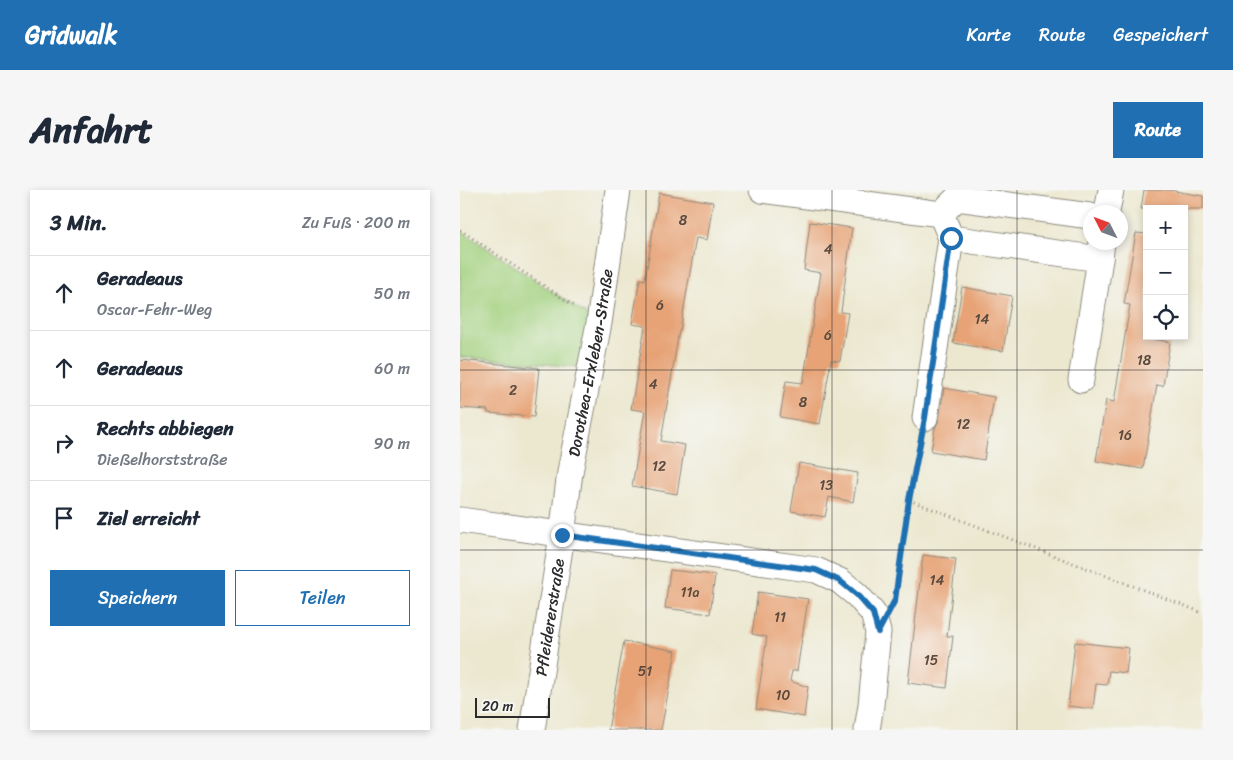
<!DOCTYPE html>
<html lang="de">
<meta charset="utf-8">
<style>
:root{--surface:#fff;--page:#f6f6f7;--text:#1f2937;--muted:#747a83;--line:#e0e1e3;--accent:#1f6fb2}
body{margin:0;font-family:Sriracha,sans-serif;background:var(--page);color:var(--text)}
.controls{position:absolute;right:15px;top:15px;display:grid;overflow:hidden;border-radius:0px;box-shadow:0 2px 8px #0003}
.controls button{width:45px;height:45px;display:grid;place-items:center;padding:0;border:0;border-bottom:1px solid var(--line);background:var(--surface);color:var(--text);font:25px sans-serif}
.compass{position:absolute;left:623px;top:15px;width:45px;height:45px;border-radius:50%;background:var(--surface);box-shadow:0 2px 8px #0003;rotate:312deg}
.scale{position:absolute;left:15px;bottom:12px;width:75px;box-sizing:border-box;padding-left:5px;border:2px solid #2b2b2b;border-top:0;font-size:14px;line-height:18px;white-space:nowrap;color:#2b2b2b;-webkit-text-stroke:4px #f6f6f2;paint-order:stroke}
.stop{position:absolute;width:15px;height:15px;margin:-11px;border:4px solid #1f6fb2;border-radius:50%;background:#fff}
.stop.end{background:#1f6fb2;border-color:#fff;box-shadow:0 1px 5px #0008}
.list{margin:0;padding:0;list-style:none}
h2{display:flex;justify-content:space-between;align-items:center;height:65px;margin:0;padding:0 20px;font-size:21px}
h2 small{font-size:16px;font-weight:400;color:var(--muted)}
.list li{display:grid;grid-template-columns:32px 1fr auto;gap:15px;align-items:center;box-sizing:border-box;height:75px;padding:0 20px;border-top:1px solid var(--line)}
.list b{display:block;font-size:19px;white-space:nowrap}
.list p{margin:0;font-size:16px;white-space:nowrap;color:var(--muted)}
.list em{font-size:16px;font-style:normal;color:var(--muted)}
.actions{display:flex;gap:10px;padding:15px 20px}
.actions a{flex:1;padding:11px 0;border:1px solid var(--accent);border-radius:0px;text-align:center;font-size:18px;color:var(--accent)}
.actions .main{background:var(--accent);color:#fff}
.icon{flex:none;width:28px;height:28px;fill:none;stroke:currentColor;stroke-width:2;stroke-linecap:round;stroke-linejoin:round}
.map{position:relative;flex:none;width:743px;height:540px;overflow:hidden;border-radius:0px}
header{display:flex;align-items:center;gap:30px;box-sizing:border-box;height:70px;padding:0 25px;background:var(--accent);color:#fff}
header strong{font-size:24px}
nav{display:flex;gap:28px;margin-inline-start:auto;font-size:18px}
.intro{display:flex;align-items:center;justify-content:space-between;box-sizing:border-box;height:120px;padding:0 30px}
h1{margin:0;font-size:35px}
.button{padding:12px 22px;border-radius:0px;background:var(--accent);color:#fff;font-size:18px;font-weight:700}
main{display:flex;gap:30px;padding:0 30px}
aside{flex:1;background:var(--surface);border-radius:0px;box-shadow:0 2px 8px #0003}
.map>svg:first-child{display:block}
.green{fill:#a3d17f;stroke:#677e55}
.building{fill:#e7a274}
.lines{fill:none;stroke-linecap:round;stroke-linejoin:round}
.minor-casing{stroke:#8c8a7e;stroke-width:27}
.path{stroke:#8c8a7e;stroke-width:3;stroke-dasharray:1 4;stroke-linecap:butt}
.minor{stroke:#fff;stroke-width:25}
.route{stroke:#1f6fb2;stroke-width:6}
.grid{fill:none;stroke:#2b2b2b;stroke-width:1;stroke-opacity:0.55}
.labels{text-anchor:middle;stroke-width:4.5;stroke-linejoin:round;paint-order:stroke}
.number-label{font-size:14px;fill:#5a493d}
.street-label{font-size:16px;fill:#2b2b2b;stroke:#f6f6f2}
</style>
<header>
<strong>Gridwalk</strong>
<nav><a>Karte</a><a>Route</a><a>Gespeichert</a></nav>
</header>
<div class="intro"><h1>Anfahrt</h1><a class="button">Route</a></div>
<main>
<aside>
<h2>3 Min.<small>Zu Fuß · 200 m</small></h2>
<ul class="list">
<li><svg class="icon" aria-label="ahead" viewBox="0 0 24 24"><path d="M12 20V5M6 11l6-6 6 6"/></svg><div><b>Geradeaus</b><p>Oscar-Fehr-Weg</p></div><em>50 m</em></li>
<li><svg class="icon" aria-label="ahead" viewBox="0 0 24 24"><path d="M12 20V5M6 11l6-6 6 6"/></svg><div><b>Geradeaus</b></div><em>60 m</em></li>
<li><svg class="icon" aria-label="right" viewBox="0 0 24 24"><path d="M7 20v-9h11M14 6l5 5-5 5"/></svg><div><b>Rechts abbiegen</b><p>Dießelhorststraße</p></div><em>90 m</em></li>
<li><svg class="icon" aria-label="arrive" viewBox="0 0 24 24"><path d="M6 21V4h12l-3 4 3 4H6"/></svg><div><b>Ziel erreicht</b></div></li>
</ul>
<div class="actions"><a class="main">Speichern</a><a>Teilen</a></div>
</aside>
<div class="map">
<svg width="743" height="540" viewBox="0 0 743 540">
<rect width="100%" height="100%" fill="#f6f6f2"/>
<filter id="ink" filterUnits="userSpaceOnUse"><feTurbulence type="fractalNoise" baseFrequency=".02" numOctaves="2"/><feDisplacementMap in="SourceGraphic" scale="10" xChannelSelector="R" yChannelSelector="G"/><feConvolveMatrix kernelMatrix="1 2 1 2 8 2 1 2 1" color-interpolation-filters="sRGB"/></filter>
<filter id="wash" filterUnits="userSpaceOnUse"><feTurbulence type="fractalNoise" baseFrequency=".0096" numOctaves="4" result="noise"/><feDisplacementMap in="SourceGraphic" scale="20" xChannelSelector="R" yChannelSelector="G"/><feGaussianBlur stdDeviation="1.12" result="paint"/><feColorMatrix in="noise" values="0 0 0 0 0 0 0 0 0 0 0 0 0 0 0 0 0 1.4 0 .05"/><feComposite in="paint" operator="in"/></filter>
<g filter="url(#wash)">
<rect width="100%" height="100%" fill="#ece8d0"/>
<path class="green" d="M 0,40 L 139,133 L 130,178 L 0,167 Z"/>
<g id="blocks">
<g class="building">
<path d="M 684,0 L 709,0 L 743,6 L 743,19 L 681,19 Z"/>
<path d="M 199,3 L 253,12 L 247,50 L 236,48 L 220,141 L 219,141 L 201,251 L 225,255 L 217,304 L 172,296 L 185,221 L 171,219 L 185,136 L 172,134 L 180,89 L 185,90 Z"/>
<path d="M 350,32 L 392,38 L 381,122 L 388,123 L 380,171 L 371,170 L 360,234 L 320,227 L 326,191 L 343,193 L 361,83 L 344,80 Z"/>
<path d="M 676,43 L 687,44 L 687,148 L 710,152 L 703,196 L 697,195 L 683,279 L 636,271 L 646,210 L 654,212 L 670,115 L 664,114 Z"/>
<path d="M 502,97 L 552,106 L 543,161 L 493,153 Z"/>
<path d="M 0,170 L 79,178 L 74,227 L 28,223 L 28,220 L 0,218 Z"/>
<path d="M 484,198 L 534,207 L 524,270 L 471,261 L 475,238 L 479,230 Z"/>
<path d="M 339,273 L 398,283 L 393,312 L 369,307 L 365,327 L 331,321 Z"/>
<path d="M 463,365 L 496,369 L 487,446 L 493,446 L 487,498 L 448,493 Z"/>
<path d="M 210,380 L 255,385 L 250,424 L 205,418 Z"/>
<path d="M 298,402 L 348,409 L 337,481 L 332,481 L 330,491 L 348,497 L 344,527 L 296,519 L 307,447 L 292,444 Z"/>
<path d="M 164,451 L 216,461 L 201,540 L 148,540 Z"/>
<path d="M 615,452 L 669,458 L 666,483 L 649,481 L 647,495 L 636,494 L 633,519 L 608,516 Z"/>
</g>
</g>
</g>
<g filter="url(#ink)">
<use href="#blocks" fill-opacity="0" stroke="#8c8a7e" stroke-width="1"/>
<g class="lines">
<defs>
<g id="minor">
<path d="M 302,0 L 481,24"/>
<path d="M 647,22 L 651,0"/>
<path d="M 481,24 L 491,48 L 640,69 L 642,52"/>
<path d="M 481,24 L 497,8 L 630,26"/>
<path d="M 621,190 L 640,69"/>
<path d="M 465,228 L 491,48"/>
<path d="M 0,330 L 356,380 L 380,391 L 397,405 L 413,423 L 418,442 L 411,515 L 407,540"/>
<path id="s1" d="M 72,540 L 102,345 L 110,282 L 139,133 L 158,0"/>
</g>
</defs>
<use href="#minor" class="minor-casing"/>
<g class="path">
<path d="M 0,40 L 116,117"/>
<path d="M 449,310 L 743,423"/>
<path d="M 435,411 L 449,310 L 461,252"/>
</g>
<use href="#minor" class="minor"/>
</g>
</g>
<g class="lines" filter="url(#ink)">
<path class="route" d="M 102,345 L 356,380 L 380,391 L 397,405 L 413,423 L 418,442 L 435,410 L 449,310 L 465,228 L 491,48"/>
</g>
<path class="grid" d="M 186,0 L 186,540M 372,0 L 372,540M 557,0 L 557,540M 0,180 L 743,180M 0,360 L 743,360"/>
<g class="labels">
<g class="number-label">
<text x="223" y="35">8</text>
<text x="368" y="64">4</text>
<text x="200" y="120">6</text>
<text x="522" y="134">14</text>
<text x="368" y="150">6</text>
<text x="684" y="175">18</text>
<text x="193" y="199">4</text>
<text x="53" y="205">2</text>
<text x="343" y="217">8</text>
<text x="503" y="239">12</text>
<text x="665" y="250">16</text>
<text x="199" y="281">12</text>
<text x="366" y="300">13</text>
<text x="477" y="395">14</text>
<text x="230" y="407">11a</text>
<text x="320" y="432">11</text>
<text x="471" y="475">15</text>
<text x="185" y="486">51</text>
<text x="323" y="510">10</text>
</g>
<g class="street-label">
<text dy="6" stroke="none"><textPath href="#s1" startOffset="372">Dorothea-Erxleben-Straße</textPath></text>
<text dy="6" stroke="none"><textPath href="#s1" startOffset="114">Pfleidererstraße</textPath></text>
</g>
</g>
</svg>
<div class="controls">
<button>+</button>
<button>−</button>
<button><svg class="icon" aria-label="locate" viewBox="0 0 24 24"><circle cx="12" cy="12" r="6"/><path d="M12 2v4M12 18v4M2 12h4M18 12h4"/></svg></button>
</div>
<svg class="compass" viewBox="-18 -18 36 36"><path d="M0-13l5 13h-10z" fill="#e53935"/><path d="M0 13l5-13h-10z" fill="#747a83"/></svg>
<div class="scale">20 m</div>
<div class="stop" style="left:491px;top:48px"></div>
<div class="stop end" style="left:102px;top:345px"></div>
</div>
</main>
